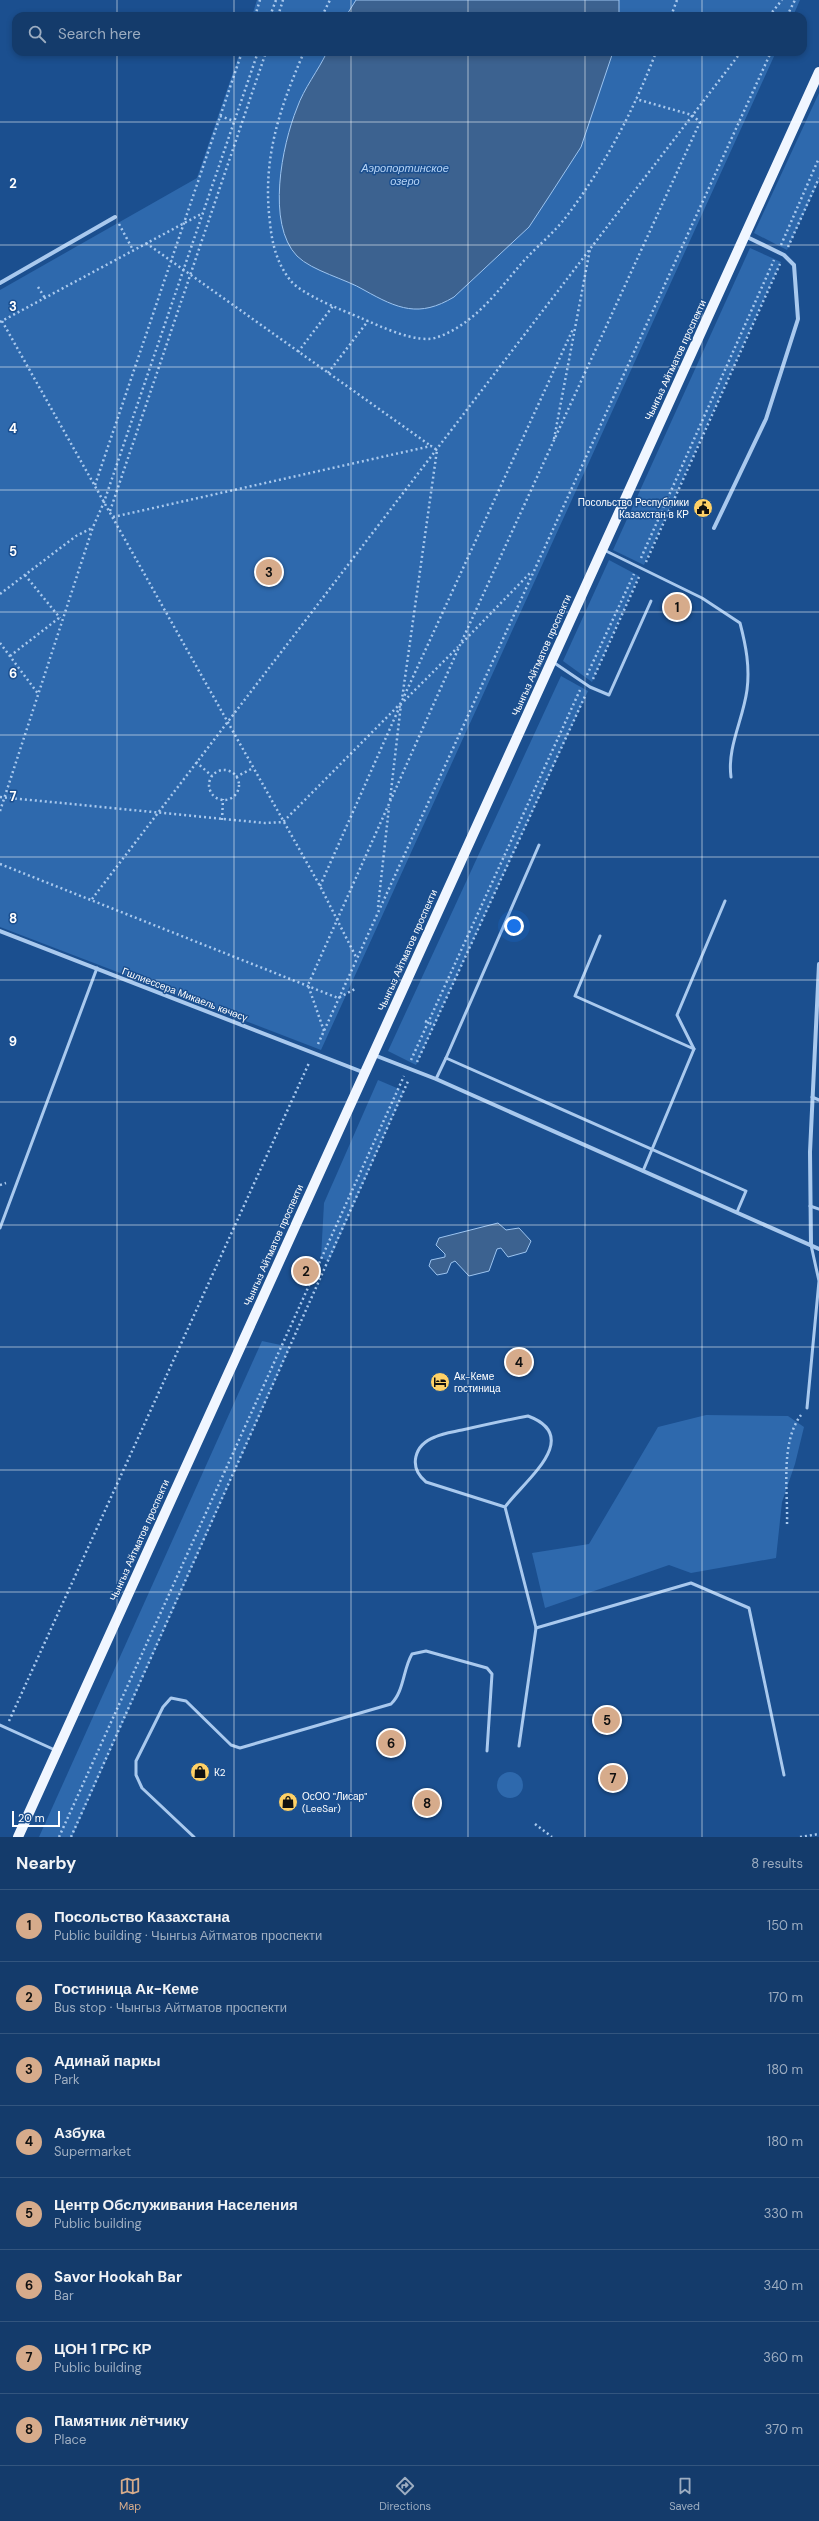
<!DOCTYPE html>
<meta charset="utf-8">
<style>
:root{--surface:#143b6b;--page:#214673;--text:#f1f3f6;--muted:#9dadc1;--line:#33557e;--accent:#d6ab8b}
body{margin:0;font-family:"DM Sans",sans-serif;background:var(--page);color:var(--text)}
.scale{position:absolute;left:12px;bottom:10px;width:48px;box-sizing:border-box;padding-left:4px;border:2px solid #fff;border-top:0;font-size:11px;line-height:14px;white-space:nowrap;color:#fff;-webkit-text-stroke:3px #1b4f8f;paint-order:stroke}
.you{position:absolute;left:514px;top:926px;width:14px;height:14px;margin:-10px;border:3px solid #fff;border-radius:50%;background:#1a73e8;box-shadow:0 0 0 6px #1a73e833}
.badge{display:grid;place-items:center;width:26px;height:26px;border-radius:50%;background:var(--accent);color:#111;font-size:13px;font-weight:700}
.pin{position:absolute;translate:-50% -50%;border:2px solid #fff;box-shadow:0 1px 4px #0006}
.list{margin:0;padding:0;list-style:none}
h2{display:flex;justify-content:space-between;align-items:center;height:52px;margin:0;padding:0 16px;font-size:17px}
h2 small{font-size:13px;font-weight:400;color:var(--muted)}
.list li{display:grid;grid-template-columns:26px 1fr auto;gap:12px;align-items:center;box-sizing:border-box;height:72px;padding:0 16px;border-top:1px solid var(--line)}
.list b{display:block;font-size:15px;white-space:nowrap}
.list p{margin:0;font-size:13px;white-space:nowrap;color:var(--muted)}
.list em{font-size:13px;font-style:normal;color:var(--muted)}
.icon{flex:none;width:22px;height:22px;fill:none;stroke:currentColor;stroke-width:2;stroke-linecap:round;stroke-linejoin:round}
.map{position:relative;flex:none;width:819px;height:1837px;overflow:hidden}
.search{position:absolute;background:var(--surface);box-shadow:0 2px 6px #0003;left:12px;right:12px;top:12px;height:44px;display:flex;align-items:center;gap:10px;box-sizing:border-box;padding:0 14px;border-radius:12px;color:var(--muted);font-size:15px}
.sheet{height:628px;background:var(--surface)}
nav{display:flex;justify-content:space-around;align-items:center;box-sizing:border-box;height:56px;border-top:1px solid var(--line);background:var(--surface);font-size:11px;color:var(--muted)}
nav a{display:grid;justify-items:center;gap:2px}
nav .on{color:var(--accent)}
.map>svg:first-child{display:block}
.green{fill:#2e69ad}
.water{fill:#3c6290;stroke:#9cc4f0}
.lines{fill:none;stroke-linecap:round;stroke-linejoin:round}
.path{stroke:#a9c9ee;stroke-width:2.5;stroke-dasharray:2 3;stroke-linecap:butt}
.lane{stroke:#a9c9ee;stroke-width:3}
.street{stroke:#a9c9ee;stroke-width:4}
.primary{stroke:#f0f6ff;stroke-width:10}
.grid{fill:none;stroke:#fff;stroke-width:1;stroke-opacity:0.55}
.labels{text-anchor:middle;stroke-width:3;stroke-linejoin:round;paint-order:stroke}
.street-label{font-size:10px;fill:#fff;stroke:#1b4f8f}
.poi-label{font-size:10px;fill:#fff;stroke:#1b4f8f;text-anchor:start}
.water-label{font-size:11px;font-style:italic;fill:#b5d3f5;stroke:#1b4f8f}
.grid-label{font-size:13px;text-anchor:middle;font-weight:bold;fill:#fff;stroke:#1b4f8f;stroke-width:3;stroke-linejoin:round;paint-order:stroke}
</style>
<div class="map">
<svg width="819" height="1837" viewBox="0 0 819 1837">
<rect width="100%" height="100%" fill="#1b4f8f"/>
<g class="green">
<path d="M 257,0 L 800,0 L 793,16 L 252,16 Z"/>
<path d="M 240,52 L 776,52 L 321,1050 L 0,927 L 0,290 L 197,178 Z"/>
<path d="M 819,93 L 819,181 L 787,250 L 754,233 Z"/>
<path d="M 750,248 L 781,262 L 644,565 L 613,550 Z"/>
<path d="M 609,560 L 639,576 L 592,682 L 563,661 Z"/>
<path d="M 561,676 L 588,691 L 416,1065 L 388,1051 Z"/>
<path d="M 378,1080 L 404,1091 L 329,1261 L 321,1258 L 324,1203 Z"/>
<path d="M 262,1341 L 290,1347 L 72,1837 L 39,1837 Z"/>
<path d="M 706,1415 L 788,1416 L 804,1427 L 795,1464 L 782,1502 L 776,1558 L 691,1573 L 669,1565 L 545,1608 L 532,1553 L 589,1544 L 658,1427 Z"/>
<circle cx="510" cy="1785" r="13"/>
</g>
<g class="water">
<path d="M 356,0 L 619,0 L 619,16 L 346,16 Z"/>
<path d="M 327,52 L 613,52 L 581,147 L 550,195 L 529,227 L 454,297 C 419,318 398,309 364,290 C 346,279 312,271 297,256 C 266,224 282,145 297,108 C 304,88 318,71 327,52 Z"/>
<path d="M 498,1223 L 506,1230 L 519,1228 L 531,1241 L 526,1252 L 508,1257 L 501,1248 L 497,1249 L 489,1271 L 469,1276 L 455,1261 L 451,1263 L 447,1273 L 437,1275 L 429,1266 L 431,1260 L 445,1257 L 445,1254 L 436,1245 L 439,1238 Z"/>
</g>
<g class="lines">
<g class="path">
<path d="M 255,16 L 260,0"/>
<path d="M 270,16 L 276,0"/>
<path d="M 278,16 L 283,0"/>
<path d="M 322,16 L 330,0"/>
<path d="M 671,16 L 677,0"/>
<path d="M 769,16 L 782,0"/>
<path d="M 787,16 L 795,0"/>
<path d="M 304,52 C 279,110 262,159 270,223 C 272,244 277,263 290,280 C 302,295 342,310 361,318 C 380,326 418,345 438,337 C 474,324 497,292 521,264 C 535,248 553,234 566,217 C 604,167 634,110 656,52"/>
<path d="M 220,116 L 234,121"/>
<path d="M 119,224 L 133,250"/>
<path d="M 146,243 L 431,446"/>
<path d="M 781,245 L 819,158"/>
<path d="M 788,247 L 819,178"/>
<path d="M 38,287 L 45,298"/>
<path d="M 2,321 L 320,886 L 356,957"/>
<path d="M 0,322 L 203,213"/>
<path d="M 298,352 L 333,306"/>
<path d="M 328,373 L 368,321"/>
<path d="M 554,439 L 590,249"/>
<path d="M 95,485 L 242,52"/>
<path d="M 110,511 L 266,52"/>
<path d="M 113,517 L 431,446 L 437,450 L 402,699"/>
<path d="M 641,558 L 774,260"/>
<path d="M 646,562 L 780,264"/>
<path d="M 25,575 L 60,618"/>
<path d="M 0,594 L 76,536 L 92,528"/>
<path d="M 0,643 L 39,695"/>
<path d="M 462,643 L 531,572"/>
<path d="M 10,656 L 59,618"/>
<path d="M 587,675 L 634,574"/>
<path d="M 593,679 L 639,577"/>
<path d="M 404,701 L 458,647"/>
<path d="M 196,762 L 212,776"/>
<circle cx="224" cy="785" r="15"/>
<path d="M 236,777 L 253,768"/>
<path d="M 0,797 L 265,823 L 283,822 L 401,703 L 573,329"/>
<path d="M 390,800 L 401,704"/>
<path d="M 0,811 L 93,527 L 104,502 L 258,52"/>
<path d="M 222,820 L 223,799"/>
<path d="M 0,864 L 338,998 L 355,989"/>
<path d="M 320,886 L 400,706"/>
<path d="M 92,899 L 741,52"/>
<path d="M 378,907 L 389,807"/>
<path d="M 425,1021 L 434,1025"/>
<path d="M 324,1031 L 308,985 L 460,645 L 700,122 L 692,115 L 636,99"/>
<path d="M 318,1044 L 771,52"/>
<path d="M 411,1060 L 580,690"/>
<path d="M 417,1062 L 586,694"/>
<path d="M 0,1185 L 6,1183"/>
<path d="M 787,1524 C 788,1490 780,1443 801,1415"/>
<path d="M 9,1721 L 309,1063"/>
<path d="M 535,1824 L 552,1837"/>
<path d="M 59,1837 L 404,1076"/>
<path d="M 71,1837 L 409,1079"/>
<path d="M 800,1837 L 819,1834"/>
</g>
<g class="lane">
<path d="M 604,550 L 702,598 L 740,623 C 746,646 750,667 747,690 C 743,720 727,747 731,777"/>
<path d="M 553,662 L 590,687 L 609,695 L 651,601"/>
<path d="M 600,936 L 575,996 L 694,1049"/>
<path d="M 446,1058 L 539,845"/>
<path d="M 436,1079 L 446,1058 L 746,1191 L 737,1212"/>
<path d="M 812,1097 L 819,1100"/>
<path d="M 643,1171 L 694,1049 L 677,1015 L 725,901"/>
<path d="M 810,1206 L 819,1209"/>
<path d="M 0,1228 L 97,968"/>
<path d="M 807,1408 L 819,1281 L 811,1245"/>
<path d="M 505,1507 L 426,1482 C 408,1467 414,1445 435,1437 C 443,1433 453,1432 462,1430 C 484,1425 506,1420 528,1416 C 584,1437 524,1481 505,1507 L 536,1628 L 519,1746"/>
<path d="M 536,1628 L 691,1583 L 749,1608 L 784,1775"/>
<path d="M 0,1725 L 55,1750"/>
<path d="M 194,1837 L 142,1788 L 136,1775 L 136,1761 L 163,1707 L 171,1698 L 186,1701 L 231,1745 L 240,1748 L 391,1704 C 404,1692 403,1669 412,1654 L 426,1651 L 487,1668 L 492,1674 L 487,1751"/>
</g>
<g class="street">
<path d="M 0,283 L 115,217"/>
<path d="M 714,528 L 766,419 L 798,319 L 794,265 L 784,255 L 745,236"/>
<path d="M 0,931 L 365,1073"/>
<path d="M 374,1055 L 436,1079 L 819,1249"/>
<path d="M 811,1245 L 810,1152 L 819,964"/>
</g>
<path class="primary" d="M 18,1837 L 819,72"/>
</g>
<path class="grid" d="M 117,0 L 117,16M 234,0 L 234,16M 351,0 L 351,16M 468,0 L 468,16M 585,0 L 585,16M 702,0 L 702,16M 117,52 L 117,1837M 234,52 L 234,1837M 351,52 L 351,1837M 468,52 L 468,1837M 585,52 L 585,1837M 702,52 L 702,1837M 0,122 L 819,122M 0,245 L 819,245M 0,367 L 819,367M 0,490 L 819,490M 0,612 L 819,612M 0,735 L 819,735M 0,857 L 819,857M 0,980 L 819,980M 0,1102 L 819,1102M 0,1225 L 819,1225M 0,1347 L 819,1347M 0,1470 L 819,1470M 0,1592 L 819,1592M 0,1715 L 819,1715"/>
<defs>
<symbol id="civic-disc" viewBox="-11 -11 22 22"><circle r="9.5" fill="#ffd166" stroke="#1b4f8f"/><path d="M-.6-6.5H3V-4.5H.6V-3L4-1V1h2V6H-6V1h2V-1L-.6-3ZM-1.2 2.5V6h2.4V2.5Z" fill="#111"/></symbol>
<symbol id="hotel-disc" viewBox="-11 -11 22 22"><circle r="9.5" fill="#ffd166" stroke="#1b4f8f"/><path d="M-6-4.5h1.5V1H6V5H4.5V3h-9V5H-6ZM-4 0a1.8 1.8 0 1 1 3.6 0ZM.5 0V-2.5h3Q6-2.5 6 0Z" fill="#111"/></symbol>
<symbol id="shop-disc" viewBox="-11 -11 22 22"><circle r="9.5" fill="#ffd166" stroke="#1b4f8f"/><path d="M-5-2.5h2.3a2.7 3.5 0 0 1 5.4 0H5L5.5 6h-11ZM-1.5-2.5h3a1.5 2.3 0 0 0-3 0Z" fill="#111"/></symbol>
</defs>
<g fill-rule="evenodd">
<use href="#civic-disc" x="692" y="497" width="22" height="22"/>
<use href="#hotel-disc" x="429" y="1371" width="22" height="22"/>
<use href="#shop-disc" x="189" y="1761" width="22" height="22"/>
<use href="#shop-disc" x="277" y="1791" width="22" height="22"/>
</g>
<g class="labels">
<g class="street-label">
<text transform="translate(675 360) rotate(-65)" y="4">Чынгыз Айтматов проспекти</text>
<text transform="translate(541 655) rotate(-66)" y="4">Чынгыз Айтматов проспекти</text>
<text transform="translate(407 950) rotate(-66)" y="4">Чынгыз Айтматов проспекти</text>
<text transform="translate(185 994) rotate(21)" y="4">Гшлиессера Микаель көчөсү</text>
<text transform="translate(273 1245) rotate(-66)" y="4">Чынгыз Айтматов проспекти</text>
<text transform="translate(139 1540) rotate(-66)" y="4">Чынгыз Айтматов проспекти</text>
</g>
<g class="poi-label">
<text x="689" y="506" text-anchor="end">Посольство Республики<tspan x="689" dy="12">Казахстан в КР</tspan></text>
<text x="454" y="1380">Ак-Кеме<tspan x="454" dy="12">гостиница</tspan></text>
<text x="214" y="1776">К2</text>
<text x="302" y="1800">ОсОО "Лисар"<tspan x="302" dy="12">(LeeSar)</tspan></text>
</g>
<g class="water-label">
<text x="405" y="172">Аэропортинское<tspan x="405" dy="13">озеро</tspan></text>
</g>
</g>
<g class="grid-label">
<text x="13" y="188">2</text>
<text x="13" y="311">3</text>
<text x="13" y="433">4</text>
<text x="13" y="556">5</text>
<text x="13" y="678">6</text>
<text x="13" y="801">7</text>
<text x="13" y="923">8</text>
<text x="13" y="1046">9</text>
</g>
</svg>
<div class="scale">20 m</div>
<div class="you"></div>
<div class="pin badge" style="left:677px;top:607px">1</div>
<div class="pin badge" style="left:306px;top:1271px">2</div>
<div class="pin badge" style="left:269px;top:572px">3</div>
<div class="pin badge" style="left:519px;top:1362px">4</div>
<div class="pin badge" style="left:607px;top:1720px">5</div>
<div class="pin badge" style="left:391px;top:1743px">6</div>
<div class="pin badge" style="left:613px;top:1778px">7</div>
<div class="pin badge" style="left:427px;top:1803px">8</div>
<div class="search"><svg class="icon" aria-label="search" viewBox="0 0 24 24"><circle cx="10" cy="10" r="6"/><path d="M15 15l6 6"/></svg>Search here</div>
</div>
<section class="sheet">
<h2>Nearby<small>8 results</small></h2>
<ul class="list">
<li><span class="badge">1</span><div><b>Посольство Казахстана</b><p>Public building · Чынгыз Айтматов проспекти</p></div><em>150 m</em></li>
<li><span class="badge">2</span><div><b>Гостиница Ак-Кеме</b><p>Bus stop · Чынгыз Айтматов проспекти</p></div><em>170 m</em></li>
<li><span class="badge">3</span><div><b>Адинай паркы</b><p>Park</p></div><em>180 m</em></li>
<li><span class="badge">4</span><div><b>Азбука</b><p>Supermarket</p></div><em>180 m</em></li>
<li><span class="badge">5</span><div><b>Центр Обслуживания Населения</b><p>Public building</p></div><em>330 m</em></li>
<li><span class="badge">6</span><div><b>Savor Hookah Bar</b><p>Bar</p></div><em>340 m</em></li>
<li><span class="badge">7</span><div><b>ЦОН 1 ГРС КР</b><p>Public building</p></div><em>360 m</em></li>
<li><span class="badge">8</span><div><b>Памятник лётчику</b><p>Place</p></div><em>370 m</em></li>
</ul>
</section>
<nav>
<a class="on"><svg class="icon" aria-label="map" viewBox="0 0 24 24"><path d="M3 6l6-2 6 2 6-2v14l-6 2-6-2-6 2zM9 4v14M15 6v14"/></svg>Map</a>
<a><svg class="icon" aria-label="directions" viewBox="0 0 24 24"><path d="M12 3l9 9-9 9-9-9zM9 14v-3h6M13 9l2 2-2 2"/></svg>Directions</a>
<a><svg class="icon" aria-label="saved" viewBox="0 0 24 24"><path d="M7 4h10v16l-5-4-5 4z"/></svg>Saved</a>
</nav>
